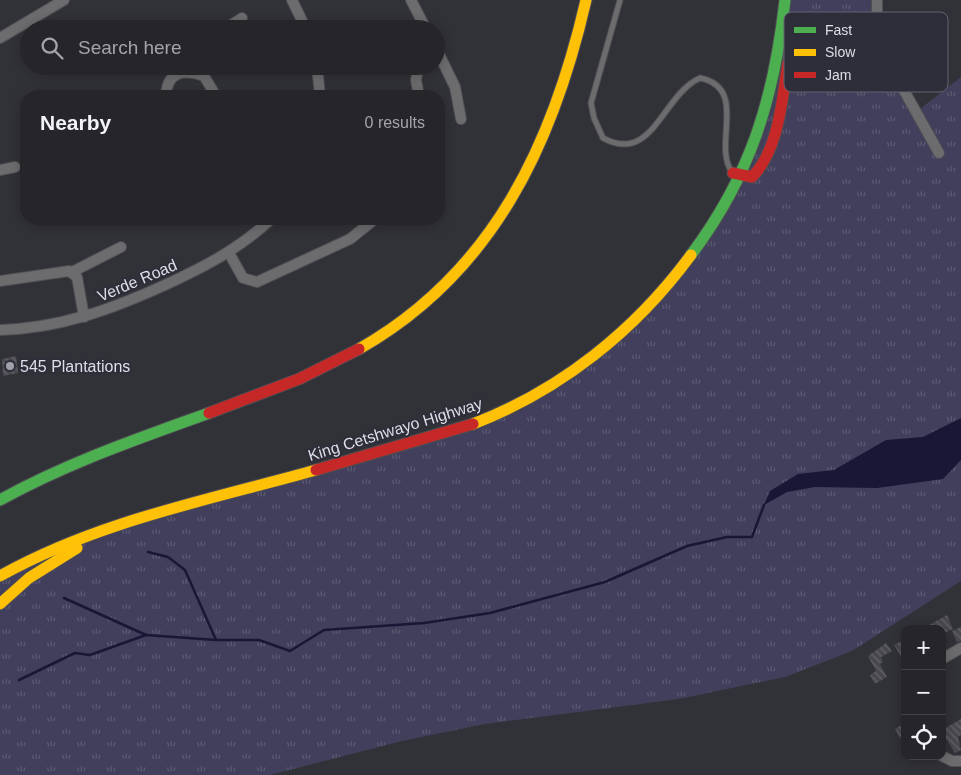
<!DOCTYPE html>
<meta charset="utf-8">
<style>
:root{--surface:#25252a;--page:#2d2d32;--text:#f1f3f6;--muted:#a3a5a8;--line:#424247}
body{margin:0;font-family:Helvetica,sans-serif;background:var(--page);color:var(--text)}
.controls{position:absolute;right:15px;bottom:15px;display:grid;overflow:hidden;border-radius:10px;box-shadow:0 2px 12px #0003}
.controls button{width:45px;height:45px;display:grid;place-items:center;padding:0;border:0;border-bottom:1px solid var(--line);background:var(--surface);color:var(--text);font:25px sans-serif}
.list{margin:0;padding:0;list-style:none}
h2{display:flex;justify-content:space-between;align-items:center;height:65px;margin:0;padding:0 20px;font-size:21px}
h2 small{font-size:16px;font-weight:400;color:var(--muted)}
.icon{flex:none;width:28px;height:28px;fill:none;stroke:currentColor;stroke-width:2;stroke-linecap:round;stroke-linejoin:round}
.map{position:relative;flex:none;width:961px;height:775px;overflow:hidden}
.search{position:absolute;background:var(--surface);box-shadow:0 2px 12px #0003;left:20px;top:20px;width:425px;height:55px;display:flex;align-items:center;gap:12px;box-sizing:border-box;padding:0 18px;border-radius:28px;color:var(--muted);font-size:19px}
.panel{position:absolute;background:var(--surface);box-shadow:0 2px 12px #0003;left:20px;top:90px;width:425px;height:135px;border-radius:20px}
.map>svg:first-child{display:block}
.grass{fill:url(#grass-tufts)}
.water{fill:#1a1635}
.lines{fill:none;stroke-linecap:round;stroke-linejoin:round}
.stream{stroke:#1a1635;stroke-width:2.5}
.building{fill:url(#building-back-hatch)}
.lane-casing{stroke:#4e4e53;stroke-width:7}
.street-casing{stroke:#4e4e53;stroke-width:12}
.fast-casing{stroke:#4e4e53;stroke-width:13}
.slow-casing{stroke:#4e4e53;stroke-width:13}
.jam-casing{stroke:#4e4e53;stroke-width:13}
.lane{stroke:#6c6c6f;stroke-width:5}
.street{stroke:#6c6c6f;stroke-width:10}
.fast{stroke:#4caf50;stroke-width:11}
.slow{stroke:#ffc107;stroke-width:11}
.jam{stroke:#c62828;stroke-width:11}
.poi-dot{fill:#a1a1aa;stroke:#2e2e3b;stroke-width:2}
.labels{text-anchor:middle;stroke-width:4;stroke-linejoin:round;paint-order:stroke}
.street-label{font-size:16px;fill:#dedee7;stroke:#2e2e3b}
.poi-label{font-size:16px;fill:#dedee7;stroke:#2e2e3b;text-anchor:start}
.key{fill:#2e2e3b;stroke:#63636f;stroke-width:1}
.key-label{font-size:14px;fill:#dedee7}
</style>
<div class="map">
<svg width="961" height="775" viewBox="0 0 961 775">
<defs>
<pattern id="grass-tufts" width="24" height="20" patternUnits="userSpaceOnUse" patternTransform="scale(1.25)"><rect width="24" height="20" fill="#413f5b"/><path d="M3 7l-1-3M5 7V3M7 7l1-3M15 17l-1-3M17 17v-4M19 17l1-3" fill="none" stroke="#5c5a73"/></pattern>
<pattern id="building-back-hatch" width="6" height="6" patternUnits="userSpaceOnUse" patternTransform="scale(1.25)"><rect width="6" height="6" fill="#48484e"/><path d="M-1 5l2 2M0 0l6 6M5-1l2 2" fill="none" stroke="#626268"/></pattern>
</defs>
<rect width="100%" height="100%" fill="#313138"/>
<path class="grass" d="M 786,0 L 877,0 L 877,35 L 916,112 L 961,77 L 961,581 L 852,651 L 785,677 L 679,699 L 485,724 L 402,741 L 270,775 L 0,775 L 0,576 L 53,548 L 503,412 L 636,320 L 741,176 Z"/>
<path class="water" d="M 961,418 L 961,460 L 943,479 L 877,488 L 815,487 L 787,492 L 764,505 L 770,491 L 798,474 L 834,470 L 886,440 L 923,437 Z"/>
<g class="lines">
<g class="stream">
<path d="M 148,552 L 168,557 L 185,570 L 216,640"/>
<path d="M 64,598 L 146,635"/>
<path d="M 19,680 L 75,653 L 90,655 L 146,635 L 216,640 L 259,640 L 290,651 L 324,630 L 424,623 L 490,613 L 605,582 L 687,546 L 727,537 L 752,537 L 764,505"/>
</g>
</g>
<g class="building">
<path d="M 16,356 L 18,373 L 3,376 L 2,359 Z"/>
<path d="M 947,615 L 953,629 L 942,634 L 942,629 L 922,629 Z"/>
<path d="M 961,627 L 961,641 L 957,642 L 952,631 Z"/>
<path d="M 905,639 L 905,663 L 894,645 Z"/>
<path d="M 886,643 L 892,651 L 881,657 L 883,662 L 880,664 L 887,677 L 875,684 L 870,675 L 876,671 L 868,656 Z"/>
<path d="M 961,719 L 961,735 L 958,737 L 961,750 L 955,753 L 947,740 L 942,738 L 942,730 Z"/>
<path d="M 905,723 L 905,746 L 895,729 Z"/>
</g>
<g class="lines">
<defs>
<path id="lane" d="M 620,0 L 591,103 L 594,118 L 603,138 C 653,165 662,95 700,78 C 749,88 712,145 732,172"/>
<g id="street">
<path d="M 292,0 L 306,29"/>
<path d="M 411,0 L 426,29"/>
<path d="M 877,0 L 877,35 L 883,53 L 939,153"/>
<path d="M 225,29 L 242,18"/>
<path d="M 0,38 L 64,0"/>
<path d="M 436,48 L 455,87 L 461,119"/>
<path d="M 317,66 L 320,96"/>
<path d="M 418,66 L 416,80 L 419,96"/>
<path d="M 166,96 C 167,71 184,69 204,76 L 216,96"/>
<path d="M 0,170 L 15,167"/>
<path d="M 229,253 L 243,278 L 257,282 L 350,239 L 375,219"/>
<path d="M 72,272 L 121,247"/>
<path d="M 0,281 L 69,271 L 77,277 L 84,317"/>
<path d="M 0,330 C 60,328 110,310 165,285 C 204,267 239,249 271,219"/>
<path d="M 942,659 L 961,648"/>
<path d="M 942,756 L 952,761 L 961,761"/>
</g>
<g id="fast">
<path d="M 691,255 C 751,175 774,99 785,0"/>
<path d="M 0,500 C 67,463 137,439 209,413"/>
</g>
<g id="slow">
<path d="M 359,349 C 493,273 553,144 586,0"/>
<path d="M 473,424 C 561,390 635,331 691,255"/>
<path d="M 0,576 C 98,521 209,500 316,470"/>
<path d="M 0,604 L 29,578 L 77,548"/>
</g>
<g id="jam">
<path d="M 733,173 L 752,177 C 779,150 782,99 788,63"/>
<path d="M 209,413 L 299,379 L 359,349"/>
<path d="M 316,470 L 473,424"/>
</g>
</defs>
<use href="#lane" class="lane-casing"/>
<use href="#street" class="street-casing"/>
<use href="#fast" class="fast-casing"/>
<use href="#slow" class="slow-casing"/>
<use href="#jam" class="jam-casing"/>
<use href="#lane" class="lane"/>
<use href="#street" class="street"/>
<use href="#fast" class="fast"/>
<use href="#slow" class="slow"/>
<use href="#jam" class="jam"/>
</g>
<circle class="poi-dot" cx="10" cy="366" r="5"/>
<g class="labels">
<g class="street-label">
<text transform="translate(137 280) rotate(-23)" y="6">Verde Road</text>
<text transform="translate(395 429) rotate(-17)" y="6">King Cetshwayo Highway</text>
</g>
<g class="poi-label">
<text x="20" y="372">545 Plantations</text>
</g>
</g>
<rect x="784" y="12" width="164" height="80" rx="8" class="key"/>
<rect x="794" y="27" width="22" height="6" fill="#4caf50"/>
<rect x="794" y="49" width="22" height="7" fill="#ffc107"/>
<rect x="794" y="72" width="22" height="6" fill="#c62828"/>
<g class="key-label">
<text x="825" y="35">Fast</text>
<text x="825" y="57">Slow</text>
<text x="825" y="80">Jam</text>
</g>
</svg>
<div class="controls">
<button>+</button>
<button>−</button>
<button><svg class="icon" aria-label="locate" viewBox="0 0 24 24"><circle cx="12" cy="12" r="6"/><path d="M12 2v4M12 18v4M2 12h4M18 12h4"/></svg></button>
</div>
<div class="search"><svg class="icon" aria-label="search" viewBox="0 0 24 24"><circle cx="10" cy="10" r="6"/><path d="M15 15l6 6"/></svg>Search here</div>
<section class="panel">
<h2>Nearby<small>0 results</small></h2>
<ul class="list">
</ul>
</section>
</div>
